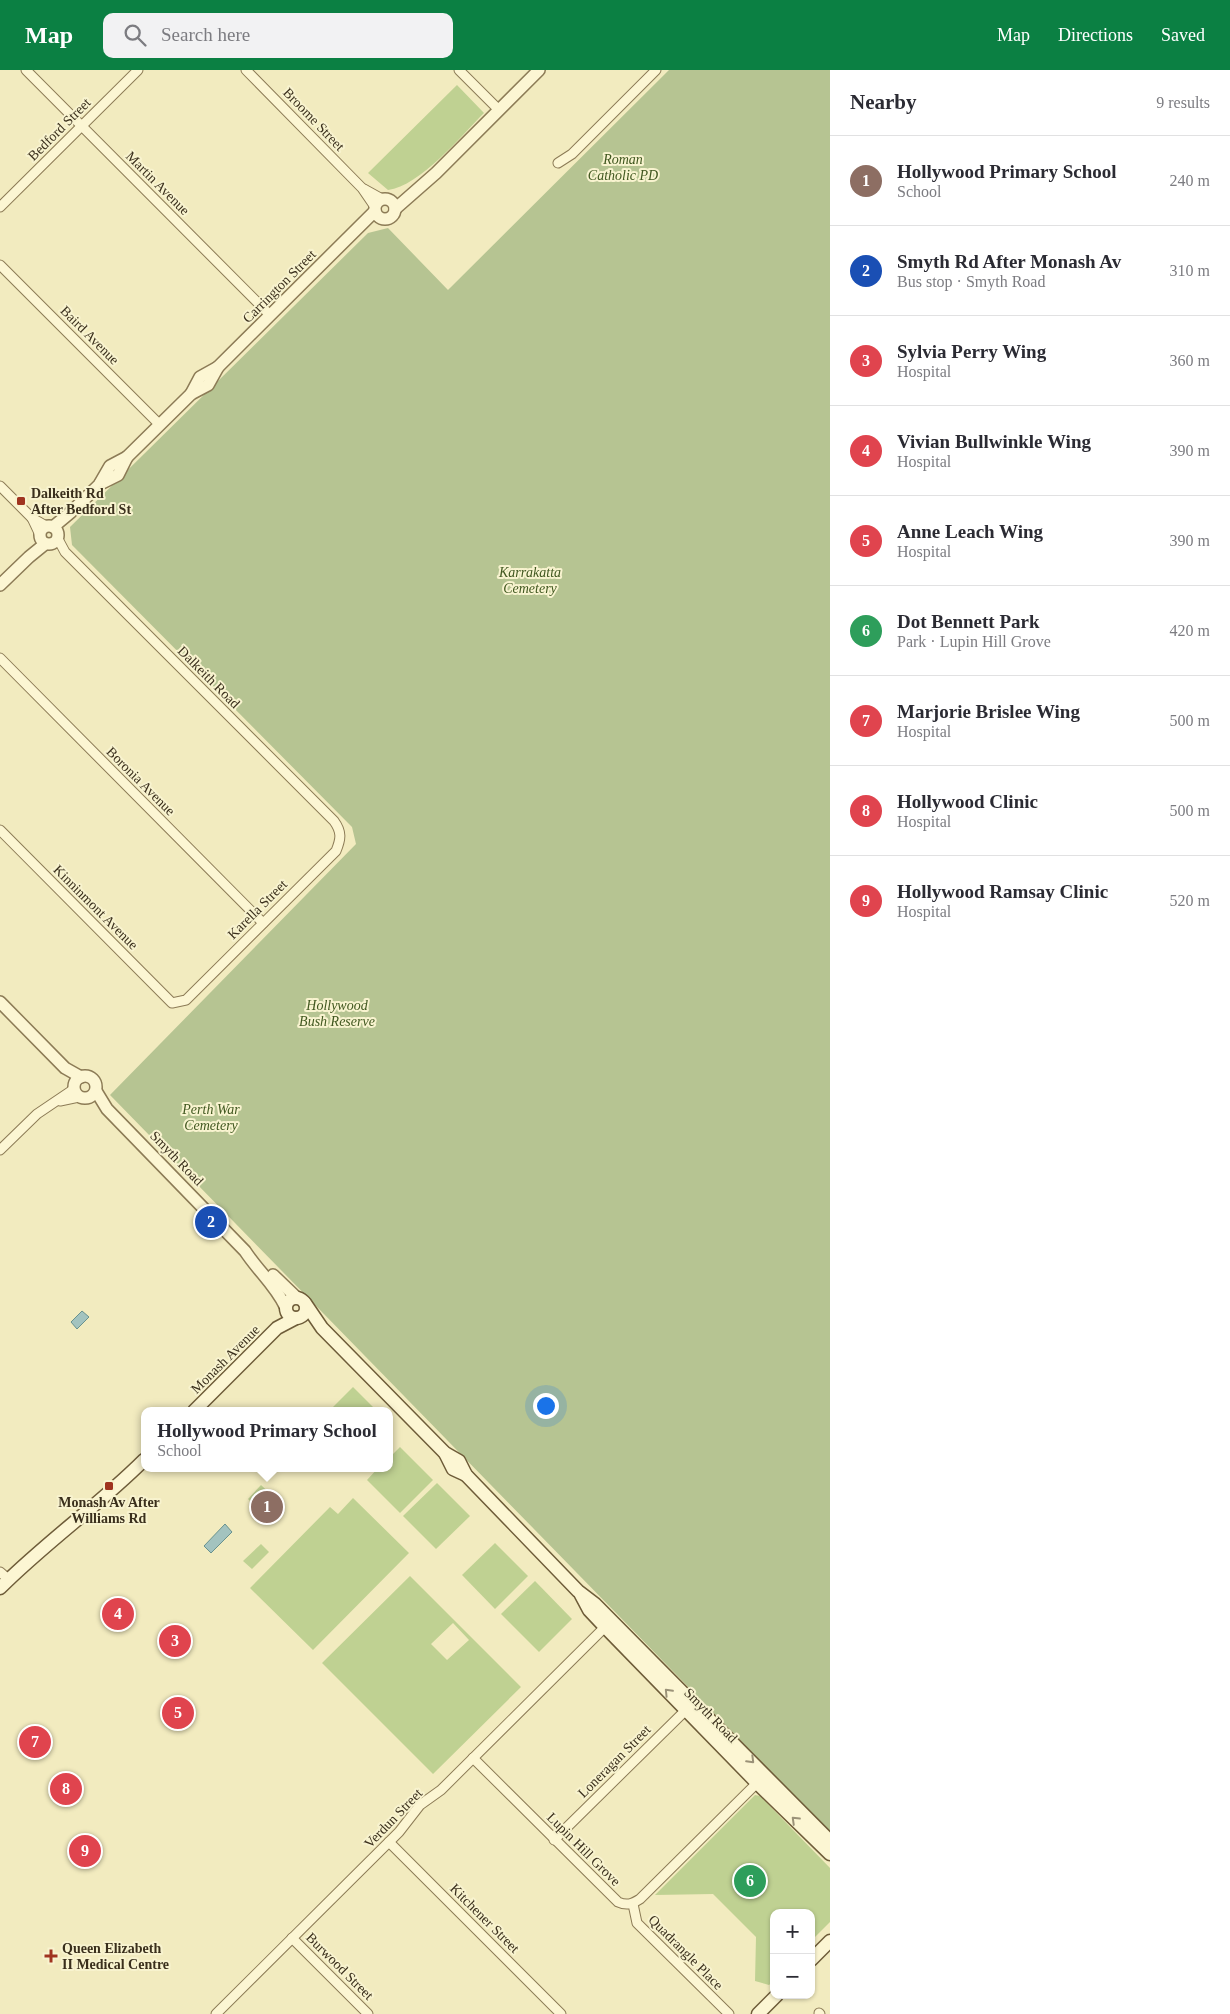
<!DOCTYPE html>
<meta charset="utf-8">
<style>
:root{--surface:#fff;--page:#f2f2f3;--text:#2b2b33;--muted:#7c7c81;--line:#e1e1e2;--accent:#0b8043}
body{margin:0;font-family:"Times New Roman",serif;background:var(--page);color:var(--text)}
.controls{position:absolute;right:15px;bottom:15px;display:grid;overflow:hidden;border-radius:10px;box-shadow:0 1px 4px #0004}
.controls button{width:45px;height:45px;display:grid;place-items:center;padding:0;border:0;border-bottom:1px solid var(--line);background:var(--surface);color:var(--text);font:25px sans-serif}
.you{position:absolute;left:545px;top:1335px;width:18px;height:18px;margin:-12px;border:4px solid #fff;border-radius:50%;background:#1a73e8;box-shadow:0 0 0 8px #1a73e833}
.badge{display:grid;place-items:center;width:32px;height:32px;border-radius:50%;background:var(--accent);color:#fff;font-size:16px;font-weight:700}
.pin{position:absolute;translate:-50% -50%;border:2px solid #fff;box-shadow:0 1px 5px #0006}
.popup{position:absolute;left:141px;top:1337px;width:252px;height:65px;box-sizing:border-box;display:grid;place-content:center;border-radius:10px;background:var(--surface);filter:drop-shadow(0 1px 4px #0005);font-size:16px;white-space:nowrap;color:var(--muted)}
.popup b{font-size:19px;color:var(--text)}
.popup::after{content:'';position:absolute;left:50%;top:100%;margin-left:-10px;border:10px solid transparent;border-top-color:var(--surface)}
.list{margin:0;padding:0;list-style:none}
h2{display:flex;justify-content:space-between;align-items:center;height:65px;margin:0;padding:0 20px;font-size:21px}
h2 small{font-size:16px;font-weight:400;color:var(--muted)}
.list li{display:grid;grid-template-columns:32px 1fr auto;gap:15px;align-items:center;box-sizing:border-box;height:90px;padding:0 20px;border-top:1px solid var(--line)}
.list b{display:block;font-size:19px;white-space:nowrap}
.list p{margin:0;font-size:16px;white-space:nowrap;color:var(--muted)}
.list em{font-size:16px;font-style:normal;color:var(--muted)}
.icon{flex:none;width:28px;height:28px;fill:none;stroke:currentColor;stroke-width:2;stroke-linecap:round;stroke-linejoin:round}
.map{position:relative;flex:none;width:830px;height:1944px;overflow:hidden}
header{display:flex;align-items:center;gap:30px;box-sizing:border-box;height:70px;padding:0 25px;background:var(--accent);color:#fff}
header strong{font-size:24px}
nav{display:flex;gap:28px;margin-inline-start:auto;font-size:18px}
.search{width:350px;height:45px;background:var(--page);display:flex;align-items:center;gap:12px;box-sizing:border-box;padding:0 18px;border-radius:10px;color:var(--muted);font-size:19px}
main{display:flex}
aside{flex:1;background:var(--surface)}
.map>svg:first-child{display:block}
.green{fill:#bfd192;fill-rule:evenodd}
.cemetery{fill:#b6c492}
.water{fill:#a3c3bf;stroke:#69928e}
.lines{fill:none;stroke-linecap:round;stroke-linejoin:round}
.minor-casing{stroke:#8c7b56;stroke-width:11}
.tertiary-casing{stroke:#8c7b56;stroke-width:14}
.secondary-casing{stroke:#6e5c39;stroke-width:15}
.minor{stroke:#fcf6d3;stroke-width:9}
.tertiary{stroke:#fcf6d3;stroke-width:11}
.secondary{stroke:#fcf6d3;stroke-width:12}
.oneway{stroke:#9b9278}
.poi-dot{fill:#a03420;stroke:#f8f3cf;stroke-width:2}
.labels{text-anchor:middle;stroke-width:4;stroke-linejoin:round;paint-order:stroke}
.street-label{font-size:14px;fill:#3a2f1c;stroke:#f8f3cf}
.park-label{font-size:14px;font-style:italic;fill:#415820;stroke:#f8f3cf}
.poi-label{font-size:14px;font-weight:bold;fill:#3a2f1c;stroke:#f8f3cf;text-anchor:start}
</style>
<header>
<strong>Map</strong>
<div class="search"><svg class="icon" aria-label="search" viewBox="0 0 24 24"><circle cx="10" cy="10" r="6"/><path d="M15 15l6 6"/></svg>Search here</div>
<nav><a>Map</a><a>Directions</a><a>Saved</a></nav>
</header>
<main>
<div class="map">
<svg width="830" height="1944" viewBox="0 0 830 1944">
<rect width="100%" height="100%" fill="#f2ebbf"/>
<g class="green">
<path d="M 457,15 L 484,43 C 461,66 420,116 388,120 L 368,103 Z"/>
<path d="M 353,1317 L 377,1341 L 329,1341 Z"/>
<path d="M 400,1377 L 433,1410 L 400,1443 L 367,1410 L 378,1398 L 390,1398 L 390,1387 Z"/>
<path d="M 437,1413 L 470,1446 L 436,1479 L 403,1446 Z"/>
<path d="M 261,1415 L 283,1436 L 269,1450 L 248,1429 Z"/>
<path d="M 353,1428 L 409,1483 L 313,1580 L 250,1518 L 330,1437 L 338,1444 Z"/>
<path d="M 495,1473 L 528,1506 L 495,1539 L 462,1505 Z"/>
<path d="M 261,1474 L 269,1482 L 252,1499 L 243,1491 Z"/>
<path d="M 410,1506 L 521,1617 L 433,1704 L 322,1593 ZM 453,1553 L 469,1570 L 447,1590 L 431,1574 Z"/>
<path d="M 535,1511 L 572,1549 L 539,1582 L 501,1544 Z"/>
<path d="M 755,1725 L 760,1726 L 830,1798 L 830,1852 L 811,1871 L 811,1843 L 774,1843 L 774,1910 L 769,1915 L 755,1911 L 756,1867 L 713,1824 L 655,1825 Z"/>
</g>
<path class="cemetery" d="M 669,0 L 830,0 L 830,1762 L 110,1025 L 356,774 L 352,757 L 72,475 L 70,457 L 368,163 L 388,158 L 448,220 Z"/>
<g class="water">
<path d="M 82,1241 L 89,1247 L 77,1259 L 71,1252 Z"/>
<path d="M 225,1454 L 232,1462 L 211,1483 L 204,1476 Z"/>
</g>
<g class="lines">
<defs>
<g id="minor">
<path d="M 26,0 L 270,245"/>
<path d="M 246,0 L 362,118 L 375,137"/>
<path d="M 459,0 L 499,40"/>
<path d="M 558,93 L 572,84 L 656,0"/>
<path d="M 364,119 L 382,129"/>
<path d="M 0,137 L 138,0"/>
<path d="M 0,195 L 160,355"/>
<path d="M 0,416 L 32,448 L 46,456"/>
<path d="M 32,448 L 40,465"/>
<path d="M 0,588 L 263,853"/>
<path d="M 0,760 L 172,933 L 186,930 L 336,781 C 341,769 342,762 334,751 L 65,482 L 58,469"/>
<path d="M 60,1031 L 79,1027"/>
<path d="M 0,1080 L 37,1044 L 74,1019"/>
<path d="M 0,1502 L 8,1509"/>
<path d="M 473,1688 L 618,1832 C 627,1836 632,1834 640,1829 L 760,1710"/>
<path d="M 554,1770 L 690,1636"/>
<path d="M 389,1772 L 561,1944"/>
<path d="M 633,1834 L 637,1853 L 729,1944"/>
<path d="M 292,1868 L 368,1944"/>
<path d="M 819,1943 L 820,1944"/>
<path d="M 216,1944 L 399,1762 L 420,1735 L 441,1720 L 608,1554"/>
</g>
<g id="tertiary">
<circle cx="385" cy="139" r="10"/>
<path d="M 395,139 L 436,103 L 539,0"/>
<path d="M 191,324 L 200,307 L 218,297"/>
<path d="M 100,414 L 118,405 L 127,387"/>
<circle cx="49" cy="465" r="9"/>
<path d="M 53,457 L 71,442 L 99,415 L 110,396 L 127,387 L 191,324 L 208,315 L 218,297 L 375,141"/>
<path d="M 0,515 L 29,487 L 45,474"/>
<path d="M 0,932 L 65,998 L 81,1007"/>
<circle cx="85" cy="1017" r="11"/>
<path d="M 96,1021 L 107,1039 L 245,1181 C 258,1201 275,1215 285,1236"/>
<path d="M 273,1205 L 297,1228"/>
</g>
<g id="secondary">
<circle cx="296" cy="1238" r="10"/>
<path d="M 305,1233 L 322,1258 L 445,1383 L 459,1391 L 466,1405 L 578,1521 L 595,1534 L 830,1771"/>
<path d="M 194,1341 L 277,1258 L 296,1248"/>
<path d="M 445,1383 L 453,1399 L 466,1405"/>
<path d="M 0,1518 C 46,1472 99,1435 144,1390"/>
<path d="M 581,1525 L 589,1540 L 605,1557 L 757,1713 L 830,1784"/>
<path d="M 811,1890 L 830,1871"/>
<path d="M 758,1944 L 777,1925"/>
</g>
</defs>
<use href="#minor" class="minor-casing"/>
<use href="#tertiary" class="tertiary-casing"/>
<use href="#secondary" class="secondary-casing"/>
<use href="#minor" class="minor"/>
<use href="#tertiary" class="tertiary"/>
<use href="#secondary" class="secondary"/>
</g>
<defs><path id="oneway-chevron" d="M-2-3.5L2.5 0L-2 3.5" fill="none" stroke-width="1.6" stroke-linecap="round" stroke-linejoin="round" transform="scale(1.25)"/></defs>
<g class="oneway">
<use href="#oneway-chevron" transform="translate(668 1622) rotate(-134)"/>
<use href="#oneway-chevron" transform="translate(751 1690) rotate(45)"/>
<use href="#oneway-chevron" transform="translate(795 1750) rotate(-136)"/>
</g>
<g class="poi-dot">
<rect x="16" y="426" width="10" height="10" rx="2.5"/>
<rect x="104" y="1411" width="10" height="10" rx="2.5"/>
<path d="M48.5 1878.5h5v5h5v5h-5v5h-5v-5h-5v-5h5z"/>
</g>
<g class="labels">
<g class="street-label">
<text transform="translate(314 49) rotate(46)" y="5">Broome Street</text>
<text transform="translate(59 59) rotate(-45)" y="5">Bedford Street</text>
<text transform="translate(158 113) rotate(45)" y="5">Martin Avenue</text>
<text transform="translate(279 216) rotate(-45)" y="5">Carrington Street</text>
<text transform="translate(90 265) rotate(45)" y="5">Baird Avenue</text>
<text transform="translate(209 607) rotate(45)" y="5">Dalkeith Road</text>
<text transform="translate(141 711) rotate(45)" y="5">Boronia Avenue</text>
<text transform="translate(96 837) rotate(45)" y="5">Kinninmont Avenue</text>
<text transform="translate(257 839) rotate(-45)" y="5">Karella Street</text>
<text transform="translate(177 1088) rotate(46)" y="5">Smyth Road</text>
<text transform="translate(225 1289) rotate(-45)" y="5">Monash Avenue</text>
<text transform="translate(711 1645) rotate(46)" y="5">Smyth Road</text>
<text transform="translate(614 1691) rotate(-45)" y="5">Loneragan Street</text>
<text transform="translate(393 1748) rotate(-46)" y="5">Verdun Street</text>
<text transform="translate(584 1779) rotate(45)" y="5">Lupin Hill Grove</text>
<text transform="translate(485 1848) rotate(45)" y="5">Kitchener Street</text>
<text transform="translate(686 1882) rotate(45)" y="5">Quadrangle Place</text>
<text transform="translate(340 1896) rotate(45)" y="5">Burwood Street</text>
</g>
<g class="park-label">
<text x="623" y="94">Roman<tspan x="623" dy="16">Catholic PD</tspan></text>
<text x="530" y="507">Karrakatta<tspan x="530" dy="16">Cemetery</tspan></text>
<text x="337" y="940">Hollywood<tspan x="337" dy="16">Bush Reserve</tspan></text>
<text x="211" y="1044">Perth War<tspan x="211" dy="16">Cemetery</tspan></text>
</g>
<g class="poi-label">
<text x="31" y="428">Dalkeith Rd<tspan x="31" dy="16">After Bedford St</tspan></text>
<text x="109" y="1437" text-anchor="middle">Monash Av After<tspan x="109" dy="16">Williams Rd</tspan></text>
<text x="62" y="1883">Queen Elizabeth<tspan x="62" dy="16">II Medical Centre</tspan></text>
</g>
</g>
</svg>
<div class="controls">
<button>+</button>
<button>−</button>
</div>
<div class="you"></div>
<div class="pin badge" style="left:267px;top:1437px;background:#8d6e63">1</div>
<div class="popup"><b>Hollywood Primary School</b>School</div>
<div class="pin badge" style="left:211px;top:1152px;background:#1a4fb4">2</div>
<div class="pin badge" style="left:175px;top:1571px;background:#e0444e">3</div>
<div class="pin badge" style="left:118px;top:1544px;background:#e0444e">4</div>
<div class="pin badge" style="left:178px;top:1643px;background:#e0444e">5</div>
<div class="pin badge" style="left:750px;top:1811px;background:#2e9e5b">6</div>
<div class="pin badge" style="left:35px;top:1672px;background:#e0444e">7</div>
<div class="pin badge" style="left:66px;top:1719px;background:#e0444e">8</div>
<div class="pin badge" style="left:85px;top:1781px;background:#e0444e">9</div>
</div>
<aside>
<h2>Nearby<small>9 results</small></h2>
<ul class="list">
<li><span class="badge" style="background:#8d6e63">1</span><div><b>Hollywood Primary School</b><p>School</p></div><em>240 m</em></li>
<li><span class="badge" style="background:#1a4fb4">2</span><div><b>Smyth Rd After Monash Av</b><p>Bus stop · Smyth Road</p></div><em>310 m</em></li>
<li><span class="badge" style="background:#e0444e">3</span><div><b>Sylvia Perry Wing</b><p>Hospital</p></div><em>360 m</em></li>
<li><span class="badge" style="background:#e0444e">4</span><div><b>Vivian Bullwinkle Wing</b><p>Hospital</p></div><em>390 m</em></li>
<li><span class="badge" style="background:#e0444e">5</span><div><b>Anne Leach Wing</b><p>Hospital</p></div><em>390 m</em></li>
<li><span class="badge" style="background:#2e9e5b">6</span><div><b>Dot Bennett Park</b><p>Park · Lupin Hill Grove</p></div><em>420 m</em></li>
<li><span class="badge" style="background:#e0444e">7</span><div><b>Marjorie Brislee Wing</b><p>Hospital</p></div><em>500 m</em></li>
<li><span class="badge" style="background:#e0444e">8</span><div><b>Hollywood Clinic</b><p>Hospital</p></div><em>500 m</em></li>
<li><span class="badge" style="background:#e0444e">9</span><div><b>Hollywood Ramsay Clinic</b><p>Hospital</p></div><em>520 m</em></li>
</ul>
</aside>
</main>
